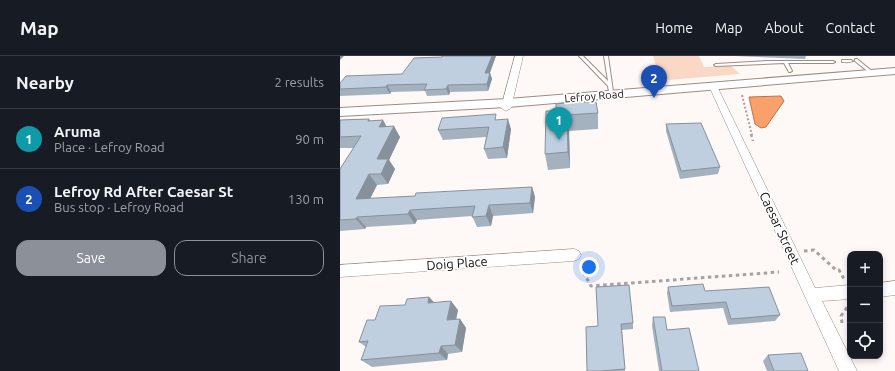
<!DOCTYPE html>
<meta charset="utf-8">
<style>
:root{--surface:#171b24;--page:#20242c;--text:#f1f3f6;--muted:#9ea1a6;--line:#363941;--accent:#8c9099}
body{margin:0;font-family:Ubuntu,sans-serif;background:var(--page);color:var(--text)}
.controls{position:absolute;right:12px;bottom:12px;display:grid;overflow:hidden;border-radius:8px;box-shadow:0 2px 6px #0003}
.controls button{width:36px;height:36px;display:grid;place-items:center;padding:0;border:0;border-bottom:1px solid var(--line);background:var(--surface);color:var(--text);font:20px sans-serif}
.you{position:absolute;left:249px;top:211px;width:14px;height:14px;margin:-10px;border:3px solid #fff;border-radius:50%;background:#1a73e8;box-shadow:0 0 0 6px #1a73e833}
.badge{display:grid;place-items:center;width:26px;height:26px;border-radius:50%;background:var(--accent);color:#fff;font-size:13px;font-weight:700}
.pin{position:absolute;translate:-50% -33px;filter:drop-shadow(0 1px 2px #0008)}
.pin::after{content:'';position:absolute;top:21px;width:14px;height:12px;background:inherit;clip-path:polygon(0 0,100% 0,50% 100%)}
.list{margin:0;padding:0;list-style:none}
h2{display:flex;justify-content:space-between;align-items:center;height:52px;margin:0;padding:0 16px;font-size:17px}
h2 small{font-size:13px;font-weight:400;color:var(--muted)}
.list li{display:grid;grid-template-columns:26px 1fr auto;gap:12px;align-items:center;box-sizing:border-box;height:60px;padding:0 16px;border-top:1px solid var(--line)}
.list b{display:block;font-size:15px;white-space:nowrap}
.list p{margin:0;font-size:13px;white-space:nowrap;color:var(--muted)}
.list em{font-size:13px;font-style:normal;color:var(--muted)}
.actions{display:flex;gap:8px;padding:12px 16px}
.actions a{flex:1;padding:9px 0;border:1px solid var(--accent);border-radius:12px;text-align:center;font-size:14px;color:var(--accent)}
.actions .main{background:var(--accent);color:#fff}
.icon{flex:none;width:22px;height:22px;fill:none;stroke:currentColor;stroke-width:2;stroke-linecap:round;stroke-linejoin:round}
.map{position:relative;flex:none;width:555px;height:315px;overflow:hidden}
header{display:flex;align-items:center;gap:24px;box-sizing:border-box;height:56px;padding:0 20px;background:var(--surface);border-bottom:1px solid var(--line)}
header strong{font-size:19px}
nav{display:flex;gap:22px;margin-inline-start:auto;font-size:14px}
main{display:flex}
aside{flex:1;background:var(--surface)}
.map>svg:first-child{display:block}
.green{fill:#fbd8c5}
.water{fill:#faa16b;stroke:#b6764e}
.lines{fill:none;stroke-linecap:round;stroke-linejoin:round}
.service-casing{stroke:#9f8c81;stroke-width:2}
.minor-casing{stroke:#9f8c81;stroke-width:1}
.tertiary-casing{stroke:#9f8c81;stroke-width:2}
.path-far2{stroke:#a7a19f;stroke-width:2;stroke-dasharray:2 2;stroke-linecap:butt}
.path-far1{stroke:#a7a19f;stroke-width:2.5;stroke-dasharray:3 3;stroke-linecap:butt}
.path{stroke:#a7a19f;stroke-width:3;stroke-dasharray:3.5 3.5;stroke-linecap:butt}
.service{fill:#fff;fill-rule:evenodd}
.minor{fill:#fff;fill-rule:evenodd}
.tertiary{fill:#fff;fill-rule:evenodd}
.wall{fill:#a4b2c0}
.shaded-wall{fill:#86919c}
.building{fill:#bfcfdf;stroke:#86919c}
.labels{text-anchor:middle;stroke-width:3.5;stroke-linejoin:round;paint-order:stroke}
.far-street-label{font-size:11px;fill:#17100c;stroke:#fff}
.street-label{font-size:13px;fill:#17100c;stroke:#fff}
</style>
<header>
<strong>Map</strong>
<nav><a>Home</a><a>Map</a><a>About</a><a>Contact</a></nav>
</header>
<main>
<aside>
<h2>Nearby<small>2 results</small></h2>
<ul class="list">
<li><span class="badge" style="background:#0f9aa8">1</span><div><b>Aruma</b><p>Place · Lefroy Road</p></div><em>90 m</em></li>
<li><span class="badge" style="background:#1a4fb4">2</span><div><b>Lefroy Rd After Caesar St</b><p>Bus stop · Lefroy Road</p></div><em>130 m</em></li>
</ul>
<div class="actions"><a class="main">Save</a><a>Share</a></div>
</aside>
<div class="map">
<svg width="555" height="315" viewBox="0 0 555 315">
<rect width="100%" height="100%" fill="#fef9f7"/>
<path class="green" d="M 313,0 L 359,0 L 364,11 L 391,10 L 400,18 L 329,24 L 318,16 Z"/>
<path class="water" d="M 441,40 L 444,45 L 426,71 L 421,72 L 415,68 L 409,41 Z"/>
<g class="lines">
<defs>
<g id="service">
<path d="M 239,0 L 243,0 L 268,25 L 264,0 L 268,0 L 274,43 L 270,42 L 268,30 Z"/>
<path d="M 515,3 L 517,3 L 533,16 L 533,18 L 531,18 L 515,5 Z"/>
<path d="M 502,4 L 511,4 L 513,5 C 510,7 505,6 502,6 Z"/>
<path d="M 427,5 L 493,5 L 495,6 L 493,7 L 448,7 L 452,15 L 450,16 L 449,16 L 444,7 L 376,10 L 374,9 L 376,8 Z"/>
</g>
<g id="minor">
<path d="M 175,0 L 183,0 L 171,52 L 166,55 L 161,52 Z"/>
<path d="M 373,27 L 377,30 L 475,232 L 510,229 L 510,243 L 482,245 L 517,315 L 499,315 L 369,30 Z"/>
<path d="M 234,193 L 239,195 L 241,199 L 239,203 L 234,205 L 0,221 L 0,209 Z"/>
<path d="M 555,225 L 555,239 L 540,241 L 540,227 Z"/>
</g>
<path id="tertiary" d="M 555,12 L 555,18 L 167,51 L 0,60 L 0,52 L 167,43 Z"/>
</defs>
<use href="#service" class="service-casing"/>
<use href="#minor" class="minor-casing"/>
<use href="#tertiary" class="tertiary-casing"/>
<path class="path-far2" d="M 402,39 L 412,79"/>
<path class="path-far1" d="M 411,78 L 413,85"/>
<g class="path">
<path d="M 464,195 L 474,194 L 496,214 L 499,214 L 504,223"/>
<path d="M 240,210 L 251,230 L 439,216"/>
<path d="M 502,267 L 501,260 L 508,250"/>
</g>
<use href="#service" class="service"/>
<use href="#minor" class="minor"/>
<use href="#tertiary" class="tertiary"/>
</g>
<g class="wall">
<path d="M 156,0 L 150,17 L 152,23 L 148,35 L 110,36 L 109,39 L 87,40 L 85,35 L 51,36 L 50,38 L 0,40 L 0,27 L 62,18 L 102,1 Z"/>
<path d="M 394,0 L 466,0 L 465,3 Z"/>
<path d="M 244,46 L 258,57 L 258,73 L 229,75 L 230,112 L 208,114 L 205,98 L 216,55 Z"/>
<path d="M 29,63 L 31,65 L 43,64 L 46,71 L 60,81 L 49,104 L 55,113 L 48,128 L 37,129 L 30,143 L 75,140 L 192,131 L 195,141 L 193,157 L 153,160 L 151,170 L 137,171 L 132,160 L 77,164 L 75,168 L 26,171 L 25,173 L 0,175 L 0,113 L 14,92 L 0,92 L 0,64 Z"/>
<path d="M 158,64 L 171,73 L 167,102 L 148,103 L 144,93 L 146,81 L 103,84 L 98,74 Z"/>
<path d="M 326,68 L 380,111 L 378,118 L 340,123 L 326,75 Z"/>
<path d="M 328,231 L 365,235 L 440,259 L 435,265 L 388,269 L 383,252 L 330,256 L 327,237 Z"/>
<path d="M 89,241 L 94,246 L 118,254 L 116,264 L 120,263 L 126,272 L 122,296 L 108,298 L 107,304 L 32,311 L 21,304 L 26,291 L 19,286 L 35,264 L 65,249 Z"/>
<path d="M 313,261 L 327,274 L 359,315 L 319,315 L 312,270 Z"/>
<path d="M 293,267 L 293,273 L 282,274 L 285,315 L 247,315 L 246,271 Z"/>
<path d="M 428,299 L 468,315 L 427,315 L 423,305 Z"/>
</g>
<g class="shaded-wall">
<path d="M 0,0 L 4,0 L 0,4 Z"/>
<path d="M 152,0 L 156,0 L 147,24 L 145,17 Z"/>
<path d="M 150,17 L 152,23 L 148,35 L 147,28 Z"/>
<path d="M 47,29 L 51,36 L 50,38 L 46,31 Z"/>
<path d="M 108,29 L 110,36 L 109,39 L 106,33 Z"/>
<path d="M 227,59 L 229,75 L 230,112 L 228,96 Z"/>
<path d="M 168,63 L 171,73 L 167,102 L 163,91 Z"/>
<path d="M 43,64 L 49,75 L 39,71 Z"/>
<path d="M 54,70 L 60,81 L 49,104 L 55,113 L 48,128 L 41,118 L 37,103 Z"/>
<path d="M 29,118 L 37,129 L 24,154 L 16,143 Z"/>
<path d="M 192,131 L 195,141 L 193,157 L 190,147 Z"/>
<path d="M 149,149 L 153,160 L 151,170 L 146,160 Z"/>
<path d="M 70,154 L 77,164 L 75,168 L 68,158 Z"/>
<path d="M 17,161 L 26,171 L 25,173 L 16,163 Z"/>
<path d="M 89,241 L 97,250 L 88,247 Z"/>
<path d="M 111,245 L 118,254 L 114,273 L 107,264 Z"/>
<path d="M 120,263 L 126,272 L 122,296 L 115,289 Z"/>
<path d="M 101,290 L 108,298 L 107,304 L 99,297 Z"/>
</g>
<g class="building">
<path d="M 102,0 L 152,0 L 145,17 L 150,17 L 147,28 L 108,29 L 106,33 L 84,34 L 87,28 L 47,29 L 46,31 L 0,33 L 0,27 L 6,20 L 62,18 L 74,2 L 102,1 Z"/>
<path d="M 244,45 L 244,46 L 256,46 L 258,57 L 227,59 L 228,96 L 205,98 L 206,55 L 216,55 L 216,48 Z"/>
<path d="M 156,58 L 155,64 L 168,63 L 163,91 L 144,93 L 149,71 L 98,74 L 102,62 Z"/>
<path d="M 29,63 L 28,65 L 43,64 L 39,71 L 54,70 L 37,103 L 48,103 L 41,118 L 29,118 L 16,143 L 75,140 L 76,137 L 192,131 L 190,147 L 149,149 L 146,160 L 132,161 L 135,150 L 70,154 L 68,158 L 17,161 L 16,163 L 0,164 L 0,113 L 21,80 L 0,81 L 0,64 Z"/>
<path d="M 361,67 L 380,111 L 341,115 L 326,68 Z"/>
<path d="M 363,228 L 365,235 L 429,231 L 440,259 L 391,263 L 386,246 L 332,250 L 328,231 Z"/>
<path d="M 289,229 L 293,267 L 281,268 L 285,313 L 261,315 L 247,315 L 246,271 L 258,270 L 256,231 Z"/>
<path d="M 89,241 L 88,247 L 111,245 L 107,264 L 120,263 L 115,289 L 101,290 L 99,297 L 21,304 L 28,285 L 19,286 L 27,264 L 35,264 L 40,250 L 65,249 L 67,243 Z"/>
<path d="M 313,261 L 325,261 L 327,274 L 349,272 L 359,315 L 322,315 Z"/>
<path d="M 461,297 L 468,315 L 434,315 L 428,299 Z"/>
</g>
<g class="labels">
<g class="far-street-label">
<text transform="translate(254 40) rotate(-5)" y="4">Lefroy Road</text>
</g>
<g class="street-label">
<text transform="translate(440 172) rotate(65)" y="5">Caesar Street</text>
<text transform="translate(117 207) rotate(-4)" y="5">Doig Place</text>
</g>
</g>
</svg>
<div class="controls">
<button>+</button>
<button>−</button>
<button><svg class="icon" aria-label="locate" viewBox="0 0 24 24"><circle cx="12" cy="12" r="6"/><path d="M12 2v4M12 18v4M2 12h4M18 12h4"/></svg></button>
</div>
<div class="you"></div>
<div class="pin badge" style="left:219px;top:84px;background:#0f9aa8">1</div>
<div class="pin badge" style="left:314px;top:42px;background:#1a4fb4">2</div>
</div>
</main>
